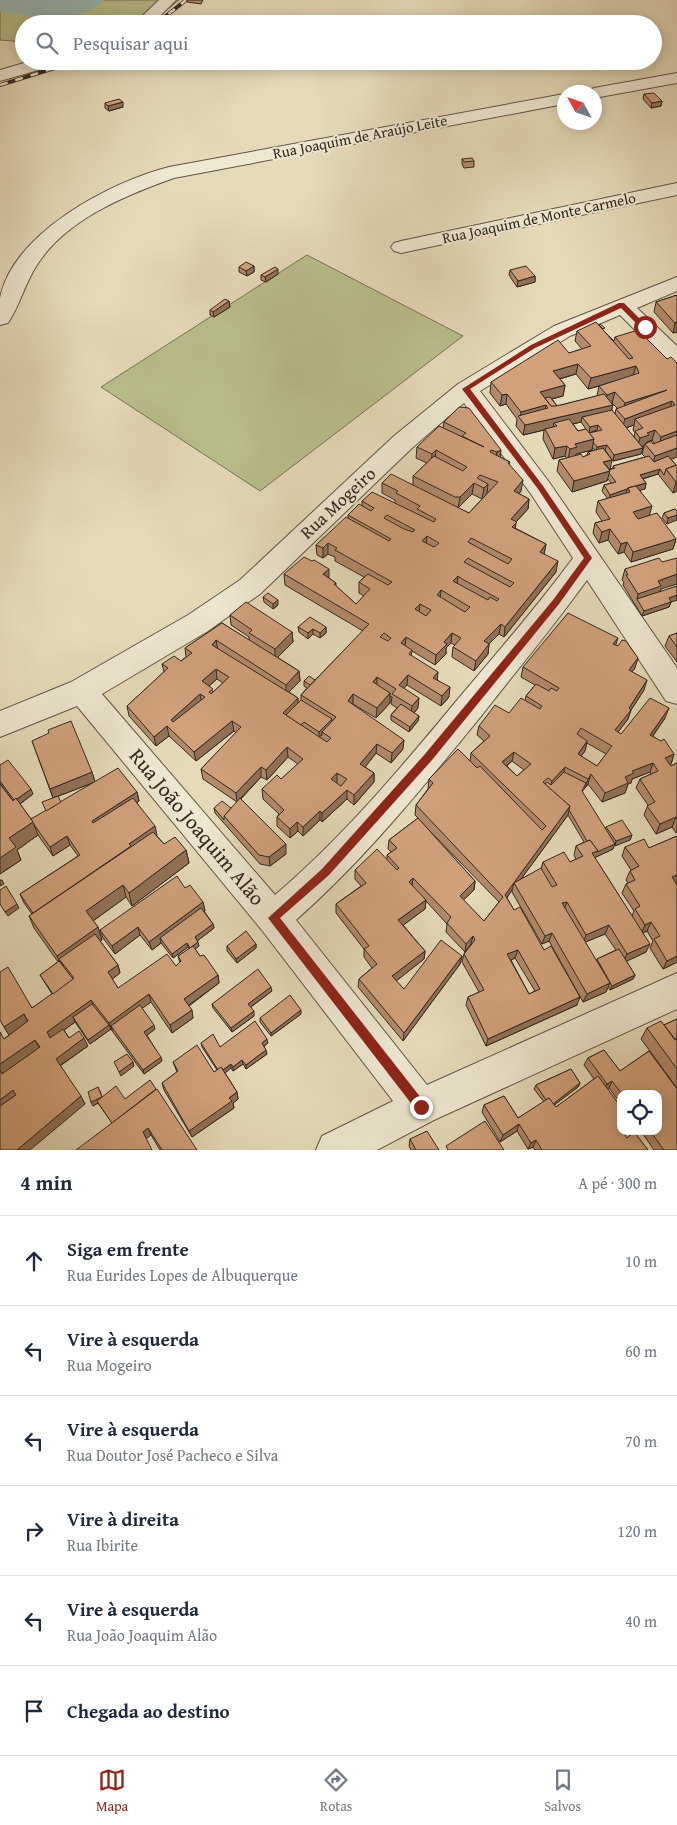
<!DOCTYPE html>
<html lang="pt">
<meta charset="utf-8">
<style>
:root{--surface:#fff;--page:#f2f2f3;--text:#1f2937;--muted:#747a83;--line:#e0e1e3;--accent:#8f2418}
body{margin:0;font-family:"Gentium Book Plus",serif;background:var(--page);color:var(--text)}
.controls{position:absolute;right:15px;bottom:15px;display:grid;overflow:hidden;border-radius:10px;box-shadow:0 2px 12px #0003}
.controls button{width:45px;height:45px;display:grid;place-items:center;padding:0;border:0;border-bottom:1px solid var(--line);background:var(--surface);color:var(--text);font:25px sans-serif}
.compass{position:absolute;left:557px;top:85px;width:45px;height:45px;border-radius:50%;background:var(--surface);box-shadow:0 2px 12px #0003;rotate:310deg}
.stop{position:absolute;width:15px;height:15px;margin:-11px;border:4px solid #8f2418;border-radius:50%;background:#fff}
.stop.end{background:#8f2418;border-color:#fff;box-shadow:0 1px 5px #0008}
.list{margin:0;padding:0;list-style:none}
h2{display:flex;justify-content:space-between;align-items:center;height:65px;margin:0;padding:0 20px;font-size:21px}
h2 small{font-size:16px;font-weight:400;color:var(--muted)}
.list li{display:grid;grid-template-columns:32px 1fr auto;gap:15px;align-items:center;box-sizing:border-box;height:90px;padding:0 20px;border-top:1px solid var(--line)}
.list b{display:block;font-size:19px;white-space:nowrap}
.list p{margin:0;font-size:16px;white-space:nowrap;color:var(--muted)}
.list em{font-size:16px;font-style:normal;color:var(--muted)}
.icon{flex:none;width:28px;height:28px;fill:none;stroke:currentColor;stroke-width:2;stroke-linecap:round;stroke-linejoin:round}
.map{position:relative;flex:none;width:677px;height:1150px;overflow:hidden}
.search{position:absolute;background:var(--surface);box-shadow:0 2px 12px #0003;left:15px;right:15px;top:15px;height:55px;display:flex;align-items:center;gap:12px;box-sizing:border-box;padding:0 18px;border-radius:28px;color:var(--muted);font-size:19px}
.sheet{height:605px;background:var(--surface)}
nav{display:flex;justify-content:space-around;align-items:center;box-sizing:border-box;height:70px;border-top:1px solid var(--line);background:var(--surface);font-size:14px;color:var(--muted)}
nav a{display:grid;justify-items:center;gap:2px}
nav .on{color:var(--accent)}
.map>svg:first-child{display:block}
.green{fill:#babe8b;stroke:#767356}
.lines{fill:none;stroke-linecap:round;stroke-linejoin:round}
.river{fill:#98b9b7;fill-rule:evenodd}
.minor-casing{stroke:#605446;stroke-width:2}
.minor{fill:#eee7d1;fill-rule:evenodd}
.rail-casing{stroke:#332820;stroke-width:4}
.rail{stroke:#eee7d1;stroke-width:2.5;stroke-dasharray:8;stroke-linecap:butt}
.wall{fill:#b38a6a;stroke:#332820;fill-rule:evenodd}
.shaded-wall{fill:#927156;stroke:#332820}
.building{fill:#d0a17b;stroke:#332820;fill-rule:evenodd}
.route{fill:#8f2418}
.labels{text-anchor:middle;stroke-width:4;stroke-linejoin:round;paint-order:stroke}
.far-street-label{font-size:15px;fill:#332820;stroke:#eee7d1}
.street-label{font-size:18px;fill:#332820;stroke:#eee7d1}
.near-street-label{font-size:21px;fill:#332820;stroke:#eee7d1}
</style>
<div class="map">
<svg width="677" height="1150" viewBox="0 0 677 1150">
<rect width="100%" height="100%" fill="#e5dab8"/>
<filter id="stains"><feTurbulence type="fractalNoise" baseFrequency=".004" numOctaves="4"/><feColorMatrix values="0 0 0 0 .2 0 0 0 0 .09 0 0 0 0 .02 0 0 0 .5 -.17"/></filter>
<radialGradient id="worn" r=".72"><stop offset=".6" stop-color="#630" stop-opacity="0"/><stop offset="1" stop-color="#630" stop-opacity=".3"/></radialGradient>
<g class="green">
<path d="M 0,0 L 179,0 L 149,24 L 24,24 L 24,42 L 0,40 Z"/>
<path d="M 307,255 L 463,336 L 260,491 L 101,387 Z"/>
</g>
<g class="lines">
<path class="river" d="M 0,0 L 104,0 C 87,24 26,15 0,12 Z"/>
<defs>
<g id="minor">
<path d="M 159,0 L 176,0 L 152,24 L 134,24 Z"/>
<path d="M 31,61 L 58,61 L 56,65 L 0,81 L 0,70 Z"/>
<path d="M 677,73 L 677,83 L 594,98 L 594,92 L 585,92 L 594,88 Z"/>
<path d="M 564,94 L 564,104 L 174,178 C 126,195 65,220 37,265 C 25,283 20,305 8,323 L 0,325 C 0,316 0,306 0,298 C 13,233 110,182 169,167 Z"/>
<path d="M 677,183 L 677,195 L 401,253 L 394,251 L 391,247 L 394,243 L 401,241 Z"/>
<path d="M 677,277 L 677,291 L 637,308 L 677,346 L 677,366 L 669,364 L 620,315 L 570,336 L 480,391 L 549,482 L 677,668 L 677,704 L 666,701 L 587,580 C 554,626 517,670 482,715 C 424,786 365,859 296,920 L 427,1085 L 677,973 L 677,1009 L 434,1120 L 377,1150 L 316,1150 L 322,1136 L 393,1101 L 261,929 L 77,706 L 0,737 L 0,711 L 71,682 L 188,615 L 240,580 L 394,436 L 458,384 L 554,326 ZM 464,403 L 531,494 L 573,558 C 537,607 497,653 458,699 C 401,768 343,837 275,895 L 102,694 L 208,631 L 260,594 L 412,448 Z"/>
</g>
</defs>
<use href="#minor" class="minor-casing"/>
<use href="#minor" class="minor"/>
<defs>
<g id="rail">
<path d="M 156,24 L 186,0"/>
<path d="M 0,85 L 77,61"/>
</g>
</defs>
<use href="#rail" class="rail-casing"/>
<use href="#rail" class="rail"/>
</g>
<g class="wall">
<path d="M 187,0 L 203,0 L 201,4 L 187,2 Z"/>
<path d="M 644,94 L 662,101 L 661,106 L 651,108 L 643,99 Z"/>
<path d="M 105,103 L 123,107 L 109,111 L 105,108 Z"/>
<path d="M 462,159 L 474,161 L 474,167 L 464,168 L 462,164 Z"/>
<path d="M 254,266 L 254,272 L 247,276 L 239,272 L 239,267 Z"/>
<path d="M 510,270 L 535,276 L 535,282 L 517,287 L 509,275 Z"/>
<path d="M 278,274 L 266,282 L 261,280 L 261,275 Z"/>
<path d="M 677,295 L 677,332 L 673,333 L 654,312 L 656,302 Z"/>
<path d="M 229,301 L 230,307 L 214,317 L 210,315 L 210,310 Z"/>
<path d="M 577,331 L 604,331 L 614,341 L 615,337 L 677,363 L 671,459 L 676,465 L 677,491 L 673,493 L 658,474 L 643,479 L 646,483 L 645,489 L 640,490 L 649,515 L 676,539 L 673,549 L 631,562 L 624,552 L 618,554 L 608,540 L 599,543 L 593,533 L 595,523 L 602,521 L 596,512 L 598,501 L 608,499 L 602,491 L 604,485 L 611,483 L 608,479 L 607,481 L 572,492 L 557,471 L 559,460 L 567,458 L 565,456 L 553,459 L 543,439 L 544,430 L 523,435 L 516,426 L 517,419 L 506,404 L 500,406 L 490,393 L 491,382 L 569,353 L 582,349 L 575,341 ZM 576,374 L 588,389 L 607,384 L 599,386 L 597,396 L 557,406 L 552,399 L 563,396 L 565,385 L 560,379 ZM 612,403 L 617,408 L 616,409 L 615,414 L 612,410 ZM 581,422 L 586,429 L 578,431 L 573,424 ZM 634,425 L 633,430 L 635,433 L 634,437 L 626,428 ZM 652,440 L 655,444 L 653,444 L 646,443 ZM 644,446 L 642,454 L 645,457 L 613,466 L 613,468 L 610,469 L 605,450 L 613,461 L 641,454 L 642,447 ZM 592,447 L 595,450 L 588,452 L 587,455 L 583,457 L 576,456 L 576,454 L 592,450 Z"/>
<path d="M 459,407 L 500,457 L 510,462 L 509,464 L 521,491 L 519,494 L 529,499 L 528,509 L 516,522 L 515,528 L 546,544 L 544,554 L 556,572 L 504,637 L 499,634 L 489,644 L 488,654 L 474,671 L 452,657 L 453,647 L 455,645 L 451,643 L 446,648 L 446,654 L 435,665 L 412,651 L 411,656 L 438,680 L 449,697 L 441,706 L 407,685 L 404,688 L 418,708 L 414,713 L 419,716 L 418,721 L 409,732 L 391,720 L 391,715 L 397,708 L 391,704 L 392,697 L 390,696 L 390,703 L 376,718 L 353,704 L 352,704 L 403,749 L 391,763 L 376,753 L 365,767 L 374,773 L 374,782 L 354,805 L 347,799 L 322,822 L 320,820 L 303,836 L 298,831 L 290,838 L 277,826 L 277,817 L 279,814 L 263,799 L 262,789 L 281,779 L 298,764 L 288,757 L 267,780 L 261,777 L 241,799 L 286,854 L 270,866 L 260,864 L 215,813 L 214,808 L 231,808 L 237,802 L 203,779 L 201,769 L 236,733 L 234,731 L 196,761 L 169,736 L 156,746 L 129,716 L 127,706 L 164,672 L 162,664 L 181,661 L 186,657 L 185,648 L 222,623 L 249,640 L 249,637 L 231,625 L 230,615 L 292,632 L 293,642 L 277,657 L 299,671 L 300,681 L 289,692 L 298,698 L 298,703 L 301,700 L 301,695 L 307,688 L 304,686 L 304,681 L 315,680 L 363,631 L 285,585 L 284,574 L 329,578 L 336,583 L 336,586 L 356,604 L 364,596 L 359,593 L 359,582 L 364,577 L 335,561 L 335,557 L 328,554 L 323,558 L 317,555 L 316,545 L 348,518 L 348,515 L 362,506 L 362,501 L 395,503 L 395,500 L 382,493 L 382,483 L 413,485 L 413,476 L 427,463 L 416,458 L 417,447 L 443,428 L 444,422 ZM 472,494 L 482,499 L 469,513 L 458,508 ZM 217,679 L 223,683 L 213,692 L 209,686 Z"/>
<path d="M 675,509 L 667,524 L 662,518 L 664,513 Z"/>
<path d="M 625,569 L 661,589 L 660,592 L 677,586 L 677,600 L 671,602 L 669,607 L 642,616 L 623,585 L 624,582 L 622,580 Z"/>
<path d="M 263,597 L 278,605 L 273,609 L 264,602 Z"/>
<path d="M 298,627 L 326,627 L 326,633 L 320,638 L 313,634 L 308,639 L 299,632 Z"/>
<path d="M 677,633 L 677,662 L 665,646 L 669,636 Z"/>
<path d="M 616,645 L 635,668 L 632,672 L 644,690 L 631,710 L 628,719 L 618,732 L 621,734 L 665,718 L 653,736 L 674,754 L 671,764 L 670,764 L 671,766 L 677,763 L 677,832 L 676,833 L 672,827 L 656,834 L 644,815 L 648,805 L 636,788 L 640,779 L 651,774 L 650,772 L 632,779 L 631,783 L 628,784 L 625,793 L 602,802 L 588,784 L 582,792 L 605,829 L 606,827 L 632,835 L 630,840 L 614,845 L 613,849 L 596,857 L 595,858 L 632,916 L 634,911 L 622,893 L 626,884 L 628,883 L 626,880 L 630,871 L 631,870 L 622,856 L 625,847 L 649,848 L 677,836 L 677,882 L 676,883 L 677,962 L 663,969 L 650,948 L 653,941 L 647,931 L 643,933 L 646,952 L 626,961 L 635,975 L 633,979 L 610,990 L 608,986 L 606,992 L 583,1002 L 549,941 L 542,944 L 512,892 L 512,890 L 507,898 L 514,910 L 544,950 L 577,1005 L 486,1046 L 466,1005 L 468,997 L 479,992 L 462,962 L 464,954 L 465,952 L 446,932 L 447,924 L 426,901 L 425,909 L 403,925 L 425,951 L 424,959 L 396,981 L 404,989 L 462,956 L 460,964 L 403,1041 L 358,987 L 359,979 L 372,968 L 364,957 L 364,949 L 336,913 L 336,904 L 361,886 L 355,879 L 355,870 L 387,859 L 387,855 L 391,852 L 388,849 L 389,840 L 418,818 L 415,815 L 416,805 L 428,789 L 429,779 L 470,761 L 471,753 L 484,741 L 477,735 L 479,726 L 509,713 L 525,701 L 526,696 L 535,685 L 521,677 L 523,667 ZM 587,743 L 606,754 L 597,766 L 581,756 L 585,751 ZM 512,761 L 524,770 L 517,776 L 507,766 ZM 568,815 L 584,842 L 576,846 L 574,855 L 576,859 L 570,862 L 543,862 L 541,869 L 521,879 ZM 420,821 L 499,902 L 484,921 L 463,900 L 474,890 L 475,881 ZM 605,934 L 616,950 L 597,959 L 596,961 L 585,942 ZM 515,958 L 535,991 L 529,994 L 511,960 Z"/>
<path d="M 32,741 L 92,772 L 95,782 L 56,797 L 61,802 L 137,792 L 139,801 L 137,803 L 157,836 L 164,844 L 186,850 L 189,863 L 132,906 L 126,897 L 93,921 L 98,927 L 102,940 L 100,941 L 118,965 L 120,973 L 112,979 L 118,988 L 176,966 L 180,963 L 178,956 L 189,949 L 188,947 L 173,958 L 161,943 L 152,950 L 140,935 L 115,954 L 103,938 L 100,930 L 185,888 L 203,902 L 205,911 L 204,911 L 213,924 L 214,928 L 197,941 L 199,946 L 195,949 L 200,956 L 218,975 L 219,983 L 189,1006 L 193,1018 L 172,1033 L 151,1002 L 142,1008 L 155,1029 L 147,1035 L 162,1061 L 144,1074 L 110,1028 L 111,1029 L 90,1044 L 75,1022 L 64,1030 L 69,1038 L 88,1046 L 60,1066 L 85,1104 L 4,1039 L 9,1035 L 2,1023 L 0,972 L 32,1008 L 52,994 L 40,975 L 58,962 L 34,928 L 29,916 L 32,914 L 24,903 L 20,894 L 78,856 L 70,845 L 53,856 L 38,835 L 17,850 L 21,860 L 0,874 L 0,784 L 13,801 L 0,783 L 0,765 L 33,794 L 20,804 L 31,819 L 46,811 L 53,798 Z"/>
<path d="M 256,944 L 256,948 L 237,963 L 227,951 L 227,946 Z"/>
<path d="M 272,991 L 251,1007 L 254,1016 L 232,1032 L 213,1008 L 212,1004 Z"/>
<path d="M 301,1014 L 271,1036 L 260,1022 L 260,1018 Z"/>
<path d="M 677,1019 L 677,1088 L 641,1039 L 647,1028 L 664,1025 Z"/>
<path d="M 201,1043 L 220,1047 L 268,1043 L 264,1046 L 267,1054 L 246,1069 L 243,1064 L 233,1071 L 231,1068 L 225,1073 L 237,1092 L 238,1099 L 233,1103 L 234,1108 L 192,1137 L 164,1090 L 162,1083 L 177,1072 L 173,1062 L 214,1072 L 217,1070 L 202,1047 Z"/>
<path d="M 604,1050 L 620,1071 L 649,1051 L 677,1089 L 677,1150 L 654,1150 L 641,1131 L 658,1131 L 658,1094 L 621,1094 L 621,1104 L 609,1088 L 607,1089 L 621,1107 L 621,1131 L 625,1131 L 623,1133 L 627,1138 L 634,1132 L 648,1150 L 535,1150 L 533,1147 L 528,1149 L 517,1131 L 500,1142 L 482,1112 L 484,1105 L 504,1096 L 518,1118 L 544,1102 L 534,1089 L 536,1085 L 571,1069 L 580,1083 L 578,1087 L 554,1105 L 556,1107 L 594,1079 L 584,1065 L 588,1058 Z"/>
<path d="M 100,1091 L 102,1097 L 125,1099 L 197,1150 L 160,1150 L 151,1135 L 112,1123 L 98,1103 L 93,1106 Z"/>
<path d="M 410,1139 L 439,1150 L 411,1150 L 409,1146 Z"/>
</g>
<g class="shaded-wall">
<path d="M 662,101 L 661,106 L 651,108 L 652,103 Z"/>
<path d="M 123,102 L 123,107 L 109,111 L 108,106 Z"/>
<path d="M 254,266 L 254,272 L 247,276 L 246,271 Z"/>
<path d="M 278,269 L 278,274 L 266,282 L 265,277 Z"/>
<path d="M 535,276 L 535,282 L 517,287 L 518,281 Z"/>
<path d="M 229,301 L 230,307 L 214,317 L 213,312 Z"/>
<path d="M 677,322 L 677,332 L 673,333 L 675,323 Z"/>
<path d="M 578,364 L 576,374 L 551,381 L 553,371 Z"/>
<path d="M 636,366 L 633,376 L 588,389 L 591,378 Z"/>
<path d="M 565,385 L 563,396 L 543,401 L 540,392 Z"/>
<path d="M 667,390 L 623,414 L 625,403 Z"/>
<path d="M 615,392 L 612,403 L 605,406 L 607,395 Z"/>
<path d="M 507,394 L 506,404 L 500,406 L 502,395 Z"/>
<path d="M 672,401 L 669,412 L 635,419 L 634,425 L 622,429 L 625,419 Z"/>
<path d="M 546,405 L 544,416 L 520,419 L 521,412 Z"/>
<path d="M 613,405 L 610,415 L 582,417 L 581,422 L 556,428 L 557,426 L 554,423 L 553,428 L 545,429 L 544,430 L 523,435 L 525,425 Z"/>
<path d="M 598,425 L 597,430 L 589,433 L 590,427 Z"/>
<path d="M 655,430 L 652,440 L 647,442 L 646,445 L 645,444 L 644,446 L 637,448 L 640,438 L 647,433 Z"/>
<path d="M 677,431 L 677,441 L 659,448 L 661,437 Z"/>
<path d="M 594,439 L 592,450 L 576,454 L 575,458 L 568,460 L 570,449 L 575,444 Z"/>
<path d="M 607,445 L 605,450 L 596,452 L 597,447 Z"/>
<path d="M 567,446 L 565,456 L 553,459 L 555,448 Z"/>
<path d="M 643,448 L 641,454 L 613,461 L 614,455 Z"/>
<path d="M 677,448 L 677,457 L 652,467 L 655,456 Z"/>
<path d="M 436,450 L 435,461 L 431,465 L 432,454 Z"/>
<path d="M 501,450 L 500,460 L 495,463 L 497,452 Z"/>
<path d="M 612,460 L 610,470 L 603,462 Z"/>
<path d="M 660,469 L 658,474 L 638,480 L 640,475 Z"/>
<path d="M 610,471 L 607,481 L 572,492 L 574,481 Z"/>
<path d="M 523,480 L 521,491 L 512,501 L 514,491 Z"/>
<path d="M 676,482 L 677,482 L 677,491 L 673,493 Z"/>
<path d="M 474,483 L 472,494 L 458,508 L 460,497 Z"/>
<path d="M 646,483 L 645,489 L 630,493 L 630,492 L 628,489 Z"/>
<path d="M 488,484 L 487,494 L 482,499 L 484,488 Z"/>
<path d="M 627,489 L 626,495 L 609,500 L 610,495 Z"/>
<path d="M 529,499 L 528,509 L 516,522 L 515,532 L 511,537 L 511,519 Z"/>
<path d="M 652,506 L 649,517 L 630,522 L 633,512 Z"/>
<path d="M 677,515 L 677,520 L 667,524 L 668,518 Z"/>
<path d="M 610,529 L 608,540 L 599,543 L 602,532 Z"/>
<path d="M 427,536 L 426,547 L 422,541 Z"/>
<path d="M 676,539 L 673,549 L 631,562 L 633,552 Z"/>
<path d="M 627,542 L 624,552 L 618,554 L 621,544 Z"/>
<path d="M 328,543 L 328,554 L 323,558 L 323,548 Z"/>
<path d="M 546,544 L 544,555 L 540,552 Z"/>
<path d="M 558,561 L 556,572 L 504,637 L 505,627 Z"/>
<path d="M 329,569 L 329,579 L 323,574 Z"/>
<path d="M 677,574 L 677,584 L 661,589 L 658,597 L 637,599 L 638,594 L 658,581 Z"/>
<path d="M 458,576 L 457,587 L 453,581 Z"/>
<path d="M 441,590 L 440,600 L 437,595 Z"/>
<path d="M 677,595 L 677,600 L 671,602 L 669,607 L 642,616 L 644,611 L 669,598 Z"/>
<path d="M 278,600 L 278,605 L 273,609 L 273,604 Z"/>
<path d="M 420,604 L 419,614 L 415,609 Z"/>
<path d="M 501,624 L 499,634 L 489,644 L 488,654 L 474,671 L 476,661 L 484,641 Z"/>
<path d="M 326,627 L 326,633 L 320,638 L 320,633 Z"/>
<path d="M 313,629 L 313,634 L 308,639 L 308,633 Z"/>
<path d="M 292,632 L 293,642 L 275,660 L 275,649 Z"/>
<path d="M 452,633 L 451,643 L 446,648 L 446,654 L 435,665 L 436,655 L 444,642 Z"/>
<path d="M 406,637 L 405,647 L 401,643 Z"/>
<path d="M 618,638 L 615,648 L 613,644 Z"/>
<path d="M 216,640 L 218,650 L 212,645 Z"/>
<path d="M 638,658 L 635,668 L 626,680 L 629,670 Z"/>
<path d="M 216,669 L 217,679 L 203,691 L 202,681 Z"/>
<path d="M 299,671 L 300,681 L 286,695 L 286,685 Z"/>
<path d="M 438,672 L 437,682 L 433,678 Z"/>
<path d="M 408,675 L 407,685 L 398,695 L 399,685 Z"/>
<path d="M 377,677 L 377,687 L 373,682 Z"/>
<path d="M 647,680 L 644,690 L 631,710 L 628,719 L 612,740 L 615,730 Z"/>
<path d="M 450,687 L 449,697 L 441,706 L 442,696 Z"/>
<path d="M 390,693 L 390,703 L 376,718 L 377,708 Z"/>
<path d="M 200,694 L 202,704 L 173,730 L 171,720 Z"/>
<path d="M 353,694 L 353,704 L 348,711 L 348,701 Z"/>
<path d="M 298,698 L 298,708 L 287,720 L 283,713 Z"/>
<path d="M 419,698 L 418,708 L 411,716 L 412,706 Z"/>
<path d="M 669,708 L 665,718 L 647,744 L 650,735 Z"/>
<path d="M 419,716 L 418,721 L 409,732 L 410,727 Z"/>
<path d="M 332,719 L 332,724 L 322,732 L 322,735 L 319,737 L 319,732 Z"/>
<path d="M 232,721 L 234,731 L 196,761 L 194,752 Z"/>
<path d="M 167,726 L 169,736 L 156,746 L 154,737 Z"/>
<path d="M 404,740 L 403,749 L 391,763 L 392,753 Z"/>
<path d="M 587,741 L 585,751 L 575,764 L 578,754 Z"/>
<path d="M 377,744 L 376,753 L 360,774 L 360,764 Z"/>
<path d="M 287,747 L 288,757 L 267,780 L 266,770 Z"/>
<path d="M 514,752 L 512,761 L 500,771 L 502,762 Z"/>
<path d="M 674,754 L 671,764 L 662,768 L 665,758 Z"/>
<path d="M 653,763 L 650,772 L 632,779 L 631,783 L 628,784 L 625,793 L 602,802 L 605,793 L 632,771 Z"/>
<path d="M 261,767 L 261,777 L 237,802 L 236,793 Z"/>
<path d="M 565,767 L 563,777 L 549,790 L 552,781 Z"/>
<path d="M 92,772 L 95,782 L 53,798 L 50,789 Z"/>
<path d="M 337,773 L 337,782 L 331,788 L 331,779 Z"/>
<path d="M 374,773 L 374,782 L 354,805 L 354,795 Z"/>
<path d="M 591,774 L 588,784 L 585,788 L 588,779 Z"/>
<path d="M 31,789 L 33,794 L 17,806 L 15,801 Z"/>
<path d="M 347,790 L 347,799 L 322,822 L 322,813 Z"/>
<path d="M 137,792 L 139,801 L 94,830 L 92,821 Z"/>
<path d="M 570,806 L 568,815 L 516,886 L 514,883 L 512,890 L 503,903 L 505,895 Z"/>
<path d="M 320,811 L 320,820 L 303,836 L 303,827 Z"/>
<path d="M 676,817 L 672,827 L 656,834 L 660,824 Z"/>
<path d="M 33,822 L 38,835 L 17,850 L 21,860 L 0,874 L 0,858 L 9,838 Z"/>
<path d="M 297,822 L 298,831 L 290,838 L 290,829 Z"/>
<path d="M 155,826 L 157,835 L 134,851 L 129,844 Z"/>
<path d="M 632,835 L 630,840 L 615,846 L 616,841 Z"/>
<path d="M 67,836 L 70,845 L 53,856 L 50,847 Z"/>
<path d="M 286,844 L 286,854 L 270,866 L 269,857 Z"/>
<path d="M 615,844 L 613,849 L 596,857 L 594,860 L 592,853 Z"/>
<path d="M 186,850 L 189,863 L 132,906 L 129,893 Z"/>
<path d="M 677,875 L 677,882 L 668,886 L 672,877 Z"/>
<path d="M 413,878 L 412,887 L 409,882 Z"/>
<path d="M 0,880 L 2,880 L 4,884 L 0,886 Z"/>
<path d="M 475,881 L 474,890 L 458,905 L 460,896 Z"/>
<path d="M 123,885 L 126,897 L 90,923 L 86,911 Z"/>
<path d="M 426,900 L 425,909 L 398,929 L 398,920 Z"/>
<path d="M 203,902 L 205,911 L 163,942 L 160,938 L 161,943 L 152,950 L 149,942 Z"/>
<path d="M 567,902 L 564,910 L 562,903 Z"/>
<path d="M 17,904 L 19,908 L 8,916 L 5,912 Z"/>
<path d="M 651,922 L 647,931 L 641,934 L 645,925 Z"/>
<path d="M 213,924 L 214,928 L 196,942 L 195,937 Z"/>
<path d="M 609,925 L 605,934 L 583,943 L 586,935 Z"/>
<path d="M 98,927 L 102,940 L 64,966 L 59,959 L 62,968 L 57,956 Z"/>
<path d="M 138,927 L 140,935 L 115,954 L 112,946 Z"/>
<path d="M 552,933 L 549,941 L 542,944 L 545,936 Z"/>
<path d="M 473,936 L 471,944 L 465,952 L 466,944 Z"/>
<path d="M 198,942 L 199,946 L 191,952 L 190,948 Z"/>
<path d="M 187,943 L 188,947 L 173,958 L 172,954 Z"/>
<path d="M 256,944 L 256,948 L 237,963 L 236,959 Z"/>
<path d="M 650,944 L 646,952 L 623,963 L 627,954 Z"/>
<path d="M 518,950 L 515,958 L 505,963 L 507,954 Z"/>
<path d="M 425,951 L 424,959 L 391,985 L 392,976 Z"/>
<path d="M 462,956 L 460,964 L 403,1041 L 404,1033 Z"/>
<path d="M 677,956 L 677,962 L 663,969 L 667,961 Z"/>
<path d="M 118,965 L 120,973 L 111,980 L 108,972 Z"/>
<path d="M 218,975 L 219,983 L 186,1007 L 184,999 Z"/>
<path d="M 635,975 L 633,979 L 610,990 L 612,986 Z"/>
<path d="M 610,983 L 606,992 L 583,1002 L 587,994 Z"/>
<path d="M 271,987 L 272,991 L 249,1008 L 248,1004 Z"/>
<path d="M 149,994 L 151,1002 L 113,1030 L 111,1026 L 112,1030 L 109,1023 Z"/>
<path d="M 580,997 L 577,1005 L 486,1046 L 488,1039 Z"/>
<path d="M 91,1000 L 94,1008 L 73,1017 L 75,1022 L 51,1039 L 47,1032 Z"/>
<path d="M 192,1010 L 193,1018 L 172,1033 L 170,1025 Z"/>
<path d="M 301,1010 L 301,1014 L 271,1036 L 271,1033 Z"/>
<path d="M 254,1011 L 254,1016 L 232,1032 L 231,1028 Z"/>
<path d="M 24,1014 L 28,1022 L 9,1035 L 4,1027 Z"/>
<path d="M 109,1025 L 111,1029 L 90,1044 L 88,1040 Z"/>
<path d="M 154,1025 L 155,1029 L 146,1036 L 144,1032 Z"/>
<path d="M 84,1038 L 88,1046 L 59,1066 L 56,1059 Z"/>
<path d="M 267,1039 L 268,1043 L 263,1047 L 262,1043 Z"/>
<path d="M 35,1040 L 39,1048 L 2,1074 L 0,1070 L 0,1064 Z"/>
<path d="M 266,1050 L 267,1054 L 246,1069 L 246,1065 Z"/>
<path d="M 161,1057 L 162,1061 L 144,1074 L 143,1070 Z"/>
<path d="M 242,1060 L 243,1064 L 233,1071 L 233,1067 Z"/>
<path d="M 133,1062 L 134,1066 L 121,1076 L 119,1072 Z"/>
<path d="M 231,1064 L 231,1068 L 221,1076 L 220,1073 Z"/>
<path d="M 612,1081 L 609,1088 L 603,1091 L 607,1084 Z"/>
<path d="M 580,1083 L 578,1087 L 549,1109 L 550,1106 Z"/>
<path d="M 98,1087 L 103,1100 L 93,1106 L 91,1102 Z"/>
<path d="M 13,1090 L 18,1097 L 0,1110 L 0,1100 Z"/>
<path d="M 237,1092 L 238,1099 L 233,1103 L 234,1108 L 192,1137 L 189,1131 Z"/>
<path d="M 81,1096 L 85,1104 L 30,1150 L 17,1150 Z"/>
<path d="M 519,1124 L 517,1131 L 500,1142 L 503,1135 Z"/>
<path d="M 148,1128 L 151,1135 L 146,1139 L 143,1132 Z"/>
<path d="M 536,1140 L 533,1147 L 528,1149 L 531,1143 Z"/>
</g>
<g class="building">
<path d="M 654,93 L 662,101 L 652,103 L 644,94 Z"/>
<path d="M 119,99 L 123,102 L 108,106 L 105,103 Z"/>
<path d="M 472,158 L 474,161 L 464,162 L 462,159 Z"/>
<path d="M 246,262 L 254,266 L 246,271 L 239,267 Z"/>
<path d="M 526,266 L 535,276 L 518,281 L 510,270 Z"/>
<path d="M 275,267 L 278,269 L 265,277 L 261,275 Z"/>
<path d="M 677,295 L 677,322 L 675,323 L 656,302 Z"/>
<path d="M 225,299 L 229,301 L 213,312 L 210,310 Z"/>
<path d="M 596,322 L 629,359 L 633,358 L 615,337 L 638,330 L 667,359 L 671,357 L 677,363 L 677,431 L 661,437 L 655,430 L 647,433 L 649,435 L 640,438 L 635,431 L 643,428 L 635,419 L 675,405 L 672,401 L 625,419 L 616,409 L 667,390 L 625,403 L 615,392 L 607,395 L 599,386 L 639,373 L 636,366 L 591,378 L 578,364 L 553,371 L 565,385 L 540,392 L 551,406 L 561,405 L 604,394 L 613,405 L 525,425 L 518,416 L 548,408 L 546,405 L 521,412 L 507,394 L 502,395 L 491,382 L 558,340 L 569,353 L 591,346 L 577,331 Z"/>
<path d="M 600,324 L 605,328 L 603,329 L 599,325 Z"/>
<path d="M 550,397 L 557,406 L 551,406 L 545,398 Z"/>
<path d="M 459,407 L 469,408 L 501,450 L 497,452 L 491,450 L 490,452 L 510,462 L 508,463 L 523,480 L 514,491 L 529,499 L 511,519 L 517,522 L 512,527 L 546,544 L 540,552 L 558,561 L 505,627 L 501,624 L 484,641 L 489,644 L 476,661 L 453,647 L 461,638 L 452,633 L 444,642 L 447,644 L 436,655 L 406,637 L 401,643 L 412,650 L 409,654 L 438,672 L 433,678 L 450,687 L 442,696 L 408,675 L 399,685 L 419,698 L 412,706 L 392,694 L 396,689 L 377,677 L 373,682 L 390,693 L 377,708 L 353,694 L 348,701 L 404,740 L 392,753 L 377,744 L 360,764 L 374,773 L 354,795 L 347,790 L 322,813 L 320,811 L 303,827 L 297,822 L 290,829 L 277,817 L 284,810 L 262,789 L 277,775 L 281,779 L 303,759 L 287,747 L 266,770 L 261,767 L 236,793 L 201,769 L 241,727 L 232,721 L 194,752 L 167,726 L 154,737 L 127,706 L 168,668 L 162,664 L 174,656 L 181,661 L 192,653 L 185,648 L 222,623 L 299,671 L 286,685 L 216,640 L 212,645 L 298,698 L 283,713 L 327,742 L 331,738 L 322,732 L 336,717 L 301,695 L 369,624 L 284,574 L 304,557 L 312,561 L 314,560 L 329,569 L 323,574 L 336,583 L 334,584 L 356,604 L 370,589 L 359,582 L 368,574 L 388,585 L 392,582 L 335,550 L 337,548 L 328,543 L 323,548 L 316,545 L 346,517 L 389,541 L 391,539 L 348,515 L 359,504 L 371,511 L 374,508 L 362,501 L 372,492 L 434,522 L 436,519 L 417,509 L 420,506 L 396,493 L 398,491 L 382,483 L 391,474 L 469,513 L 498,482 L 480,475 L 477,478 L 488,484 L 484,488 L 474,483 L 460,497 L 455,497 L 413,476 L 434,456 L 463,471 L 467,467 L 436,450 L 432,454 L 417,447 L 439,426 L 484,447 L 462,436 L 466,433 L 444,422 ZM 387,515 L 415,530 L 413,532 L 404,529 L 384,518 ZM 427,536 L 439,543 L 434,547 L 422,541 ZM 471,538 L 512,559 L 508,564 L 468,542 ZM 468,558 L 473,561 L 514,583 L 510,587 L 464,562 ZM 458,576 L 462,579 L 499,599 L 497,601 L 490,597 L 488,600 L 453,581 ZM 441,590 L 470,607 L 465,612 L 437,595 ZM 420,604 L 431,610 L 426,616 L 415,609 ZM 384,633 L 391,638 L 388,641 L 380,637 ZM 216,669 L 229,677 L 211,694 L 209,692 L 213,689 L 202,681 ZM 200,694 L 205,697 L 173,722 L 171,720 ZM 337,773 L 347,779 L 341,786 L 331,779 Z"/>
<path d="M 612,410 L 643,448 L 614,455 L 607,445 L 597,447 L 593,442 L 594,439 L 589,433 L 602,430 L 598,425 L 590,427 L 582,417 Z"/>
<path d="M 569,419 L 578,431 L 586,429 L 594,439 L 575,444 L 577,447 L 570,449 L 567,446 L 555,448 L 545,429 L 557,426 L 554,423 Z"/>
<path d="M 677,435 L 677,448 L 655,456 L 645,444 L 651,441 L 653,444 Z"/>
<path d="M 603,448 L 612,460 L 603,462 L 610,471 L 574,481 L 559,460 L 581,454 L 583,457 L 590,454 L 588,452 Z"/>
<path d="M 649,456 L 654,462 L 668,456 L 676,465 L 666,469 L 664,475 L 660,469 L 640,475 L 646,483 L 628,488 L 627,489 L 610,495 L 604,485 L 616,482 L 609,473 L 610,471 L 609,470 L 615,468 L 613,466 Z"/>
<path d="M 677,465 L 677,482 L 676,482 L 666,469 Z"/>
<path d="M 636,486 L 652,506 L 633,512 L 638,519 L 657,513 L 676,539 L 633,552 L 627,542 L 621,544 L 610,529 L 602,532 L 595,523 L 610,519 L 598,501 L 630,492 L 628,488 Z"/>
<path d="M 675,509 L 677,511 L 677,515 L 668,518 L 664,513 Z"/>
<path d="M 659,558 L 662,562 L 677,558 L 677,574 L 658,581 L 661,586 L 638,594 L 626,575 L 628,575 L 625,569 Z"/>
<path d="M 677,586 L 677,595 L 669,598 L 671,602 L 644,611 L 637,599 Z"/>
<path d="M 268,593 L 278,600 L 273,604 L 263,597 Z"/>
<path d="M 246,602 L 292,632 L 275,649 L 249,633 L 252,630 L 230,615 Z"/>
<path d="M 568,613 L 618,638 L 613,644 L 618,646 L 622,640 L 626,641 L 638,658 L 629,670 L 647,680 L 629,708 L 631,710 L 615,730 L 621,734 L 650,698 L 669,708 L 650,735 L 661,741 L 664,739 L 674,754 L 665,758 L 671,766 L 677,763 L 677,819 L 676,817 L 660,824 L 647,806 L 655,802 L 640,779 L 658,771 L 653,763 L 632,771 L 634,773 L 625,777 L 628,783 L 605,793 L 591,774 L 588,779 L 565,767 L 552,781 L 548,778 L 543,782 L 570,806 L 505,895 L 514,910 L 520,907 L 544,950 L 551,946 L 580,997 L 488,1039 L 468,997 L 484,990 L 464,954 L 475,940 L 473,936 L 466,944 L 447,923 L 451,917 L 413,878 L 409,882 L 426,900 L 398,920 L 425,951 L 392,976 L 404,989 L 441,940 L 462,956 L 404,1033 L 359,979 L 377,964 L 364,949 L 369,946 L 336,904 L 366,883 L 355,870 L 377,849 L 397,870 L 399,868 L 387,855 L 397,848 L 389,840 L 418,818 L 475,881 L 460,896 L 484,921 L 503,897 L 416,805 L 433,783 L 429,779 L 458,749 L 477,768 L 480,766 L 542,830 L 546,826 L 471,753 L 490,736 L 479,726 L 495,705 L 509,713 L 521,698 L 540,709 L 542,706 L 526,696 L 536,684 L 549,691 L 551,688 L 557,691 L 559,688 L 523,667 ZM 581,728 L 612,746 L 597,766 L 578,754 L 587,741 L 577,734 ZM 514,752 L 531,764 L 517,776 L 502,762 ZM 518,950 L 540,989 L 529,994 L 507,954 Z"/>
<path d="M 310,617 L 326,627 L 320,633 L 313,629 L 308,633 L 298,627 Z"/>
<path d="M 677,633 L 677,647 L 669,636 Z"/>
<path d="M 309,676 L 315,680 L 310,685 L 304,681 Z"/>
<path d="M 301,700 L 332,719 L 319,732 L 304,722 L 301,725 L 286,715 Z"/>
<path d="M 401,704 L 419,716 L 410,727 L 391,715 Z"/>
<path d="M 71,721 L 92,772 L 50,789 L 32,741 L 49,733 L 48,730 Z"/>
<path d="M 8,760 L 31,789 L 17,799 L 16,798 L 14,800 L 0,781 L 0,765 Z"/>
<path d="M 118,768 L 137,792 L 92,821 L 93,823 L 133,798 L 155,826 L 129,844 L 131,846 L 33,913 L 20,894 L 80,855 L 67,836 L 50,847 L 35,826 L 31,819 Z"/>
<path d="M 564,772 L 586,783 L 582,791 L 615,844 L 597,852 L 598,851 L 590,840 L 587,841 L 569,810 L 570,806 L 545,784 L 547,782 L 551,785 Z"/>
<path d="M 0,784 L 13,801 L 16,798 L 33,822 L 9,838 L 16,847 L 0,858 Z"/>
<path d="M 58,796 L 61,802 L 46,811 L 42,802 Z"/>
<path d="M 240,798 L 286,844 L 269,857 L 259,855 L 224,816 Z"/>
<path d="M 222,801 L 231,808 L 224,816 L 224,820 L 214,808 Z"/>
<path d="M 622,820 L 632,835 L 616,841 L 606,827 Z"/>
<path d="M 153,832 L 164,844 L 175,837 L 186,850 L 129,893 L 123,885 L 86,911 L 98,927 L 57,956 L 29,916 Z"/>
<path d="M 677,836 L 677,875 L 672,877 L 677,885 L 677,956 L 667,961 L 654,939 L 660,936 L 651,922 L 645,925 L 635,909 L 640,906 L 626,884 L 635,880 L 630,871 L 639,866 L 625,847 L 644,839 L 649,848 Z"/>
<path d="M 590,840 L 598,851 L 592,853 L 650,944 L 627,954 L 609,925 L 586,935 L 567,902 L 562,903 L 610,983 L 587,994 L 552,933 L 545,936 L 514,883 L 541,868 L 552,887 L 557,885 L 543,862 L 564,852 L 570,862 L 583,856 L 576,846 Z"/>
<path d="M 177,876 L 185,888 L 190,885 L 203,902 L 149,942 L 138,927 L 112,946 L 100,930 Z"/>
<path d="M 6,886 L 17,904 L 5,912 L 0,904 L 0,890 Z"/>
<path d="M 201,908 L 213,924 L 195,937 L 198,942 L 190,948 L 187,943 L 172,954 L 160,938 Z"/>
<path d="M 246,931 L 256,944 L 236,959 L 227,946 Z"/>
<path d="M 95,934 L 118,965 L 108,972 L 118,988 L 167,954 L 176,966 L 181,961 L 178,956 L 193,946 L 200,956 L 204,955 L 218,975 L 184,999 L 192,1010 L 170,1025 L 149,994 L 109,1023 L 91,1000 L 47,1032 L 50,1038 L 63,1029 L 69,1038 L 79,1031 L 84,1038 L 56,1059 L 81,1096 L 17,1150 L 0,1150 L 0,1106 L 16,1095 L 13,1090 L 0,1100 L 0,1070 L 2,1074 L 40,1047 L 35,1040 L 0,1064 L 0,1032 L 4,1039 L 28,1021 L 24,1014 L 4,1027 L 0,1020 L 0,972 L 8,967 L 32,1008 L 74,978 L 59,959 Z"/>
<path d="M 619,949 L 635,975 L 612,986 L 597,959 Z"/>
<path d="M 59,961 L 73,979 L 53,994 L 40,975 Z"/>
<path d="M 258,969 L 271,987 L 248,1004 L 254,1011 L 231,1028 L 212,1004 Z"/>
<path d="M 290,995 L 301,1010 L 271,1033 L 260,1018 Z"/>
<path d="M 92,1004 L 109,1025 L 88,1040 L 73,1017 Z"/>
<path d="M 140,1005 L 154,1025 L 144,1032 L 161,1057 L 143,1070 L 111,1026 Z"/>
<path d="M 677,1019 L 677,1037 L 675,1039 L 664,1025 Z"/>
<path d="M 255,1021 L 267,1039 L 262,1043 L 266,1050 L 246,1065 L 242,1060 L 233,1067 L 231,1064 L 223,1070 L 221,1067 L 218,1070 L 201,1043 L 213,1034 L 220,1047 Z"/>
<path d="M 661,1021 L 675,1040 L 677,1039 L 677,1069 L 647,1028 Z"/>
<path d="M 197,1045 L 214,1072 L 221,1067 L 237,1092 L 229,1098 L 232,1101 L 189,1131 L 162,1083 L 178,1071 L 173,1062 Z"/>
<path d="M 604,1050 L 620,1071 L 649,1051 L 677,1089 L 677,1150 L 664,1150 L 650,1131 L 658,1131 L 658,1094 L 622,1094 L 612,1081 L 607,1084 L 588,1058 Z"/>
<path d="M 127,1054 L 133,1062 L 119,1072 L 114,1062 Z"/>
<path d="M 571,1069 L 580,1083 L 553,1104 L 549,1098 L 546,1100 L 536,1085 Z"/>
<path d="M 598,1076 L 621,1107 L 621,1131 L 622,1131 L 627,1138 L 634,1132 L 648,1150 L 542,1150 L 536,1140 L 531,1143 L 519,1124 L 503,1135 L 484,1105 L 504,1096 L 518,1118 L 549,1098 L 556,1107 Z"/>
<path d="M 150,1080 L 156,1089 L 112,1123 L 97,1101 L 116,1086 L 125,1099 Z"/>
<path d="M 98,1087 L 102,1097 L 91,1102 L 88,1092 Z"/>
<path d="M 157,1089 L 197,1150 L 162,1150 L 148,1128 L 143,1132 L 152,1150 L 76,1150 Z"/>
<path d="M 485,1121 L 504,1150 L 448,1150 L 446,1146 Z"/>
<path d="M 427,1131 L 439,1150 L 416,1150 L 410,1139 Z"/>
</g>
<path class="route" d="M 619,303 L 624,303 L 647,326 L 647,329 L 642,329 L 621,308 L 535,348 L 470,389 L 543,486 L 592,558 L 559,604 L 432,760 L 329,875 L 280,918 L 425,1103 L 427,1107 L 421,1113 L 417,1111 L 268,918 L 322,869 L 425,754 L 553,600 L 584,558 L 538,489 L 462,389 L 531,345 Z"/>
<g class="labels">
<g class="far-street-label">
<text transform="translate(360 137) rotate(-11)" y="5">Rua Joaquim de Araújo Leite</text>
<text transform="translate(539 218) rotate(-12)" y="5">Rua Joaquim de Monte Carmelo</text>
</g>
<g class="street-label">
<text transform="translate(338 503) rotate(-43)" y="6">Rua Mogeiro</text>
</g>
<g class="near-street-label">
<text transform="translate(197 827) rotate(50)" y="7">Rua João Joaquim Alão</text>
</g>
</g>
<rect width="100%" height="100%" filter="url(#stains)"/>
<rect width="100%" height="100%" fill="url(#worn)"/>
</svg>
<div class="controls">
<button><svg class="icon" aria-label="locate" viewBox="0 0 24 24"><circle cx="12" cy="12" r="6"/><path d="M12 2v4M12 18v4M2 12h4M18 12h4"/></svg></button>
</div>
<svg class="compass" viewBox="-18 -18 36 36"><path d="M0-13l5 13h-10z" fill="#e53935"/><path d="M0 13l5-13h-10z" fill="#747a83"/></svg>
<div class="stop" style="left:645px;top:327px"></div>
<div class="stop end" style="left:421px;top:1107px"></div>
<div class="search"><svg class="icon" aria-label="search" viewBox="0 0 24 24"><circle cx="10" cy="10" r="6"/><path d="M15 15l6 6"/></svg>Pesquisar aqui</div>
</div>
<section class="sheet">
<h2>4 min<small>A pé · 300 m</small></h2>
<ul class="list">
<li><svg class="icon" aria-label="ahead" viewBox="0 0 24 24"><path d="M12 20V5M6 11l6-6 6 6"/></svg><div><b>Siga em frente</b><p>Rua Eurides Lopes de Albuquerque</p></div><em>10 m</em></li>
<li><svg class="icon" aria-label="left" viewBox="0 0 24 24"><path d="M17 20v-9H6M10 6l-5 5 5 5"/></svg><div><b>Vire à esquerda</b><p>Rua Mogeiro</p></div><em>60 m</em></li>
<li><svg class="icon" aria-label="left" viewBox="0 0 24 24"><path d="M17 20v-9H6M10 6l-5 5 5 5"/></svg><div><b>Vire à esquerda</b><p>Rua Doutor José Pacheco e Silva</p></div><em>70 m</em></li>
<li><svg class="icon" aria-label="right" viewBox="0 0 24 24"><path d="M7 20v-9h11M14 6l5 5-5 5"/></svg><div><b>Vire à direita</b><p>Rua Ibirite</p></div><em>120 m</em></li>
<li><svg class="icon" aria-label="left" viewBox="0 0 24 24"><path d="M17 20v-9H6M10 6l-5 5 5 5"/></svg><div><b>Vire à esquerda</b><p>Rua João Joaquim Alão</p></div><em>40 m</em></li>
<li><svg class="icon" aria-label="arrive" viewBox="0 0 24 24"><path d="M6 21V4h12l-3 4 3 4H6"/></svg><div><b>Chegada ao destino</b></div></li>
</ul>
</section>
<nav>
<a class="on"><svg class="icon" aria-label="map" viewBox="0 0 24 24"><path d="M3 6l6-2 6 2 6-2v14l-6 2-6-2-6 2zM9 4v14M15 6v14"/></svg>Mapa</a>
<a><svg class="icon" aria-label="directions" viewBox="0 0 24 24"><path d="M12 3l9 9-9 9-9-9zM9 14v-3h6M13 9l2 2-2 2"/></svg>Rotas</a>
<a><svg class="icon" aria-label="saved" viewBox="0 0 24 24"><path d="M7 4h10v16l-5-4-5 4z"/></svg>Salvos</a>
</nav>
